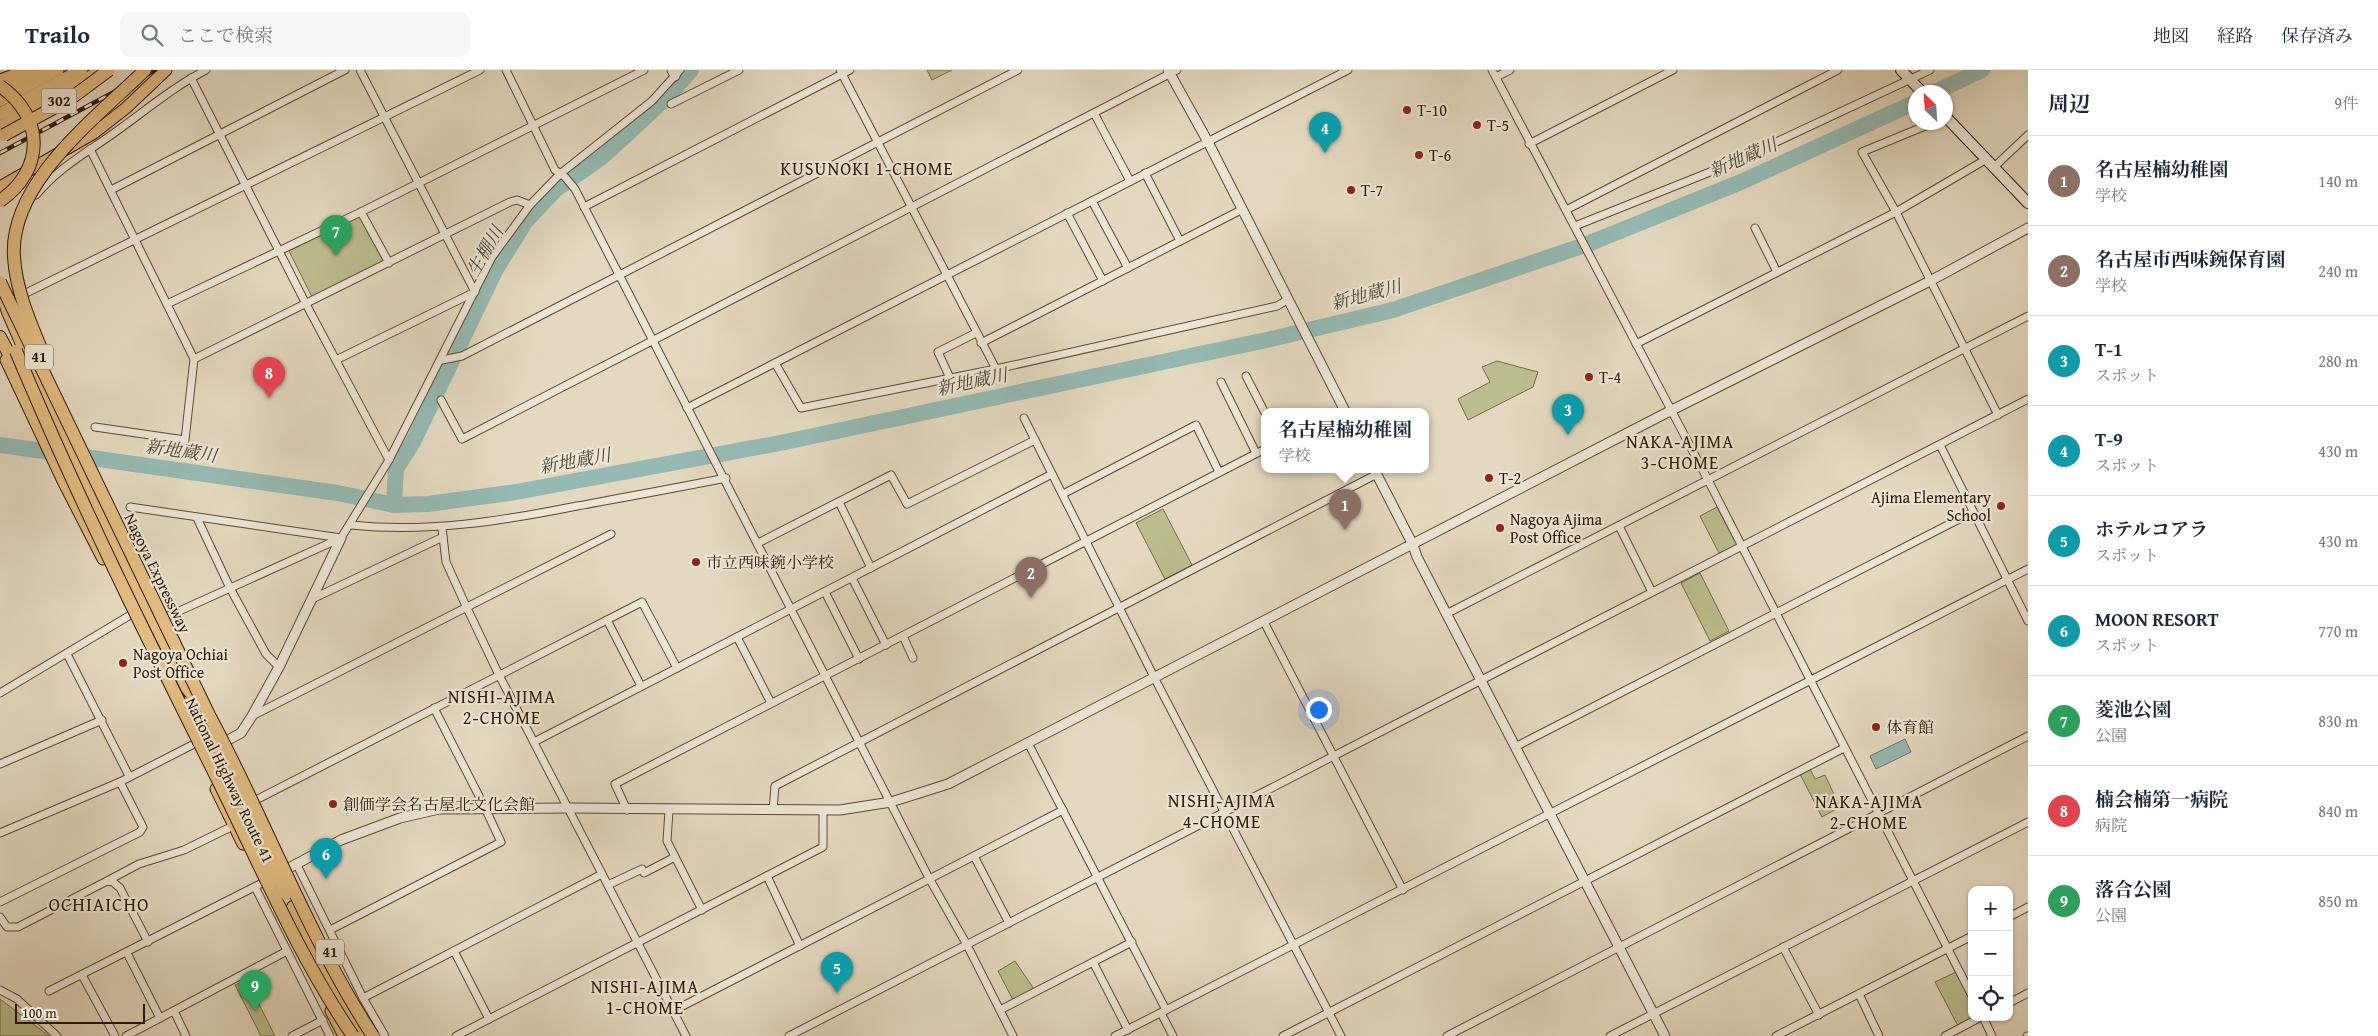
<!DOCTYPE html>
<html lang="ja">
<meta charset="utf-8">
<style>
:root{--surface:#fff;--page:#f6f6f7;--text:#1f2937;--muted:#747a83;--line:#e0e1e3;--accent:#8f2418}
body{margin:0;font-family:"Gentium Book Plus","Noto Serif JP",serif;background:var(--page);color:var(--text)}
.controls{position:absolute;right:15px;bottom:15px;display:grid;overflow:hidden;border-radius:10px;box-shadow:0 1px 4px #0004}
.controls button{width:45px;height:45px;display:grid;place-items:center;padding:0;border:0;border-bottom:1px solid var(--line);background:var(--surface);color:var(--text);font:25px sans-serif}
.compass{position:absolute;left:1908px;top:15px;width:45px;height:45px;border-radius:50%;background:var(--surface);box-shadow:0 1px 4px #0004;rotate:335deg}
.scale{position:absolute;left:15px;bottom:12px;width:130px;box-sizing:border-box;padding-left:5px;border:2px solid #2c1a02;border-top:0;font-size:14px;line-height:18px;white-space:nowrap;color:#2c1a02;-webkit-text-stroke:4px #ede6d6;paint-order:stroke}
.you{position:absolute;left:1318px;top:639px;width:18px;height:18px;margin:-12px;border:4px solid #fff;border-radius:50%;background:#1a73e8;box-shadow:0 0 0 8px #1a73e833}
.badge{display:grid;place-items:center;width:32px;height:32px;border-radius:50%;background:var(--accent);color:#fff;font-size:16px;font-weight:700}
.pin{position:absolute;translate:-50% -41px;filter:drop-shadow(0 1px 2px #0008)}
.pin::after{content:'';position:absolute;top:26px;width:18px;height:15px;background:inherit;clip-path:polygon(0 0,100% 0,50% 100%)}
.popup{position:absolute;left:1261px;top:338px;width:168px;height:65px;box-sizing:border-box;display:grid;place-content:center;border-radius:10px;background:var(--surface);filter:drop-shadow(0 1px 4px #0005);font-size:16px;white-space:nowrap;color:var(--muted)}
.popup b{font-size:19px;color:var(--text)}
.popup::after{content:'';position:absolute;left:50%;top:100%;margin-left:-10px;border:10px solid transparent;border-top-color:var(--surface)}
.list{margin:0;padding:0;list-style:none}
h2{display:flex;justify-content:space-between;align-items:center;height:65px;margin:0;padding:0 20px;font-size:21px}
h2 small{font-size:16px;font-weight:400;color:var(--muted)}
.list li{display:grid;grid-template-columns:32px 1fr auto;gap:15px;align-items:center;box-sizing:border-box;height:90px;padding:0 20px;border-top:1px solid var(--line)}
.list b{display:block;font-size:19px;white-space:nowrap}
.list p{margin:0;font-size:16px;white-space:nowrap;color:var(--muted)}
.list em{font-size:16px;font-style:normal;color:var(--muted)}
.icon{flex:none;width:28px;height:28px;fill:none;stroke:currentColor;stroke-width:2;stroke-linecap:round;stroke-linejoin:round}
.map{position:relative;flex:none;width:2028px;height:966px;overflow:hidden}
header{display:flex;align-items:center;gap:30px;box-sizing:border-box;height:70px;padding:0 25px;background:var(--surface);border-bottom:1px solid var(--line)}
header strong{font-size:24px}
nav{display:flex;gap:28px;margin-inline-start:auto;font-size:18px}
.search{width:350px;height:45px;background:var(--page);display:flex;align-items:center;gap:12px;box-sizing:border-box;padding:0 18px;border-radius:10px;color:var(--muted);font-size:19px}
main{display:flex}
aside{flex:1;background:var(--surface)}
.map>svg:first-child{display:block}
.green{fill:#bcbd8d;stroke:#746c48}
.water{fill:#95bab3;stroke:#6b7a6c}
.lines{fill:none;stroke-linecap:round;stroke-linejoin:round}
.river{stroke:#95bab3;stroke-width:16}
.minor-casing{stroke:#5a4a32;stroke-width:9}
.tertiary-casing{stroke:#5a4a32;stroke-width:11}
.secondary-casing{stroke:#2c1a02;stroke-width:12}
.trunk-casing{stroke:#2c1a02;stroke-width:13}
.motorway-casing{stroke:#2c1a02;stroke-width:14}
.minor{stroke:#ede6d6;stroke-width:7}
.tertiary{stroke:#ede6d6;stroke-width:9}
.secondary{stroke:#ede6d6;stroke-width:10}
.trunk{stroke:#e2bc80;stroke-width:11}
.motorway{stroke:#e2bc80;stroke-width:12}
.rail-casing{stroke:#2c1a02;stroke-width:4.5}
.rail{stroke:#ede6d6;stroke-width:2.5;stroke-dasharray:8;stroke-linecap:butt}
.motorway-bridge-casing{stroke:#2c1a02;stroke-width:14;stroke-linecap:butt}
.motorway-bridge{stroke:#e2bc80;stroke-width:12}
.poi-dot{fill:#8f2418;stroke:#ede6d6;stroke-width:2}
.labels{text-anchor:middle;stroke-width:4.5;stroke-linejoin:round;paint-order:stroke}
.shield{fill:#ede6d6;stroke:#665742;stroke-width:1}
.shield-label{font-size:15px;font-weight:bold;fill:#2c1a02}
.poi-label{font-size:16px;fill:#2c1a02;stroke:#ede6d6;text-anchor:start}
.street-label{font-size:16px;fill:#2c1a02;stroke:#ede6d6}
.water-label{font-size:18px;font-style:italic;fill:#4c4a37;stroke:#ede6d6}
.neighbourhood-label{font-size:18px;letter-spacing:1px;fill:#2c1a02;stroke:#ede6d6}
.quarter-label{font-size:19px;letter-spacing:1px;fill:#2c1a02;stroke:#ede6d6}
</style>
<header>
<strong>Trailo</strong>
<div class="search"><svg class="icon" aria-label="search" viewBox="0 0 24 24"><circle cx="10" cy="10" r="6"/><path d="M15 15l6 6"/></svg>ここで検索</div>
<nav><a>地図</a><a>経路</a><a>保存済み</a></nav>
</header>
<main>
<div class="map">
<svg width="2028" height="966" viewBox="0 0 2028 966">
<rect width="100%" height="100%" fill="#e4d9c0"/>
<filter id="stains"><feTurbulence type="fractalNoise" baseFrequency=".004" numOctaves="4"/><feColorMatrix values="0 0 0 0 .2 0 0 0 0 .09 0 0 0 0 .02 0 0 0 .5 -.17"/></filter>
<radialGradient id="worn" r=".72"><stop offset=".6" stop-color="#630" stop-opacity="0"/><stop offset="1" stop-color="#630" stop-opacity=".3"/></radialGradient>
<g class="green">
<path d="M 927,0 L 952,0 L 932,10 Z"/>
<path d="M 361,145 L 384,191 L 312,227 L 289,181 Z"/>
<path d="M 1497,291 L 1538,302 L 1533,317 L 1468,350 L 1458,329 L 1490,312 L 1482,297 Z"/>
<path d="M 1717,437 L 1737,475 L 1719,483 L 1700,446 Z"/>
<path d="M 1163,439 L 1192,495 L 1165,509 L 1136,453 Z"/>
<path d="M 1700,503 L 1729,561 L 1710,571 L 1681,513 Z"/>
<path d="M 1810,699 L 1815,709 L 1825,705 L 1840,737 L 1822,747 L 1800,704 Z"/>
<path d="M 1015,891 L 1034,919 L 1013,930 L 998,901 Z"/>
<path d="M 1956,902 L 1972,933 L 1972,947 L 1974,947 L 1958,956 L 1935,912 Z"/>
<path d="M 247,910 L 275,966 L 261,966 L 235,915 Z"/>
<path d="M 0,929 L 49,966 L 0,966 Z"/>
</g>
<path class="water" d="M 1905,669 L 1911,682 L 1876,699 L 1870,686 Z"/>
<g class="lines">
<g class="river">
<path d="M 1935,22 L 1982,0"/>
<path d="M 0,375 L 338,423 L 394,435 L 428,434 L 516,422 L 780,373 L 1271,269 L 1393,240 L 1585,175 L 1741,112 L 1916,32"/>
<path d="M 394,435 L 396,399 L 413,372 L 495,201 L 525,152 L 555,120 L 602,87 L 626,65 L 668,26 L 691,0"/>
</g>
<defs>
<g id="minor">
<path d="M 506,0 L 555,100 L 565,107 L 575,119 L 929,808 L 967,875 L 1013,966"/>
<path d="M 840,0 L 996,299"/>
<path d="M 1492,0 L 1708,410 L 1972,926"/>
<path d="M 1496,7 L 1510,0"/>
<path d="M 191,8 L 306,234 L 389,390"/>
<path d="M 671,34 L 739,0"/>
<path d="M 1094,43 L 1130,111"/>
<path d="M 1930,54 L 1862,82 L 1896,142 L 1998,345"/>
<path d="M 1529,74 L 1673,0"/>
<path d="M 90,79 L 194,289 L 185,370 L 95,357"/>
<path d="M 1993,98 L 2028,65"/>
<path d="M 1145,103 L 1180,171"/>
<path d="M 111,120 L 345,0"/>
<path d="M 36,125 C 58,98 86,83 114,63 C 145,41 173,17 206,0"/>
<path d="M 1092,131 L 1128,198"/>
<path d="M 584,137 L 850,0"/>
<path d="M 1566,140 L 1838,0"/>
<path d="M 361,142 L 389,193"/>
<path d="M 1067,143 L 1103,211"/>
<path d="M 1575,156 L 1725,96 L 1930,0"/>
<path d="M 1755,158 L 1777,202"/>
<path d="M 18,227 L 480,0"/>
<path d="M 167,234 L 361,142 L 644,0"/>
<path d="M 981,273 L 1241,140"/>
<path d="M 1636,274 L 1896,142 L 1985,90"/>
<path d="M 194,289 L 510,132 L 517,130 L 530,135"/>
<path d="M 336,290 L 475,222 L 360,0"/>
<path d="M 442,290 L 462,286 L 1018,0"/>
<path d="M 775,293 L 801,338 L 996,299 L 1277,236 L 1287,230"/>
<path d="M 1246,306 L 1265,343"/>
<path d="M 950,308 L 938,282 L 976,263"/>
<path d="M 1221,312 L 1256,383"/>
<path d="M 441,330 L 462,369 L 1177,0"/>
<path d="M 687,338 L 1348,0"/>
<path d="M 1024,348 L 1155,609 L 1341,966"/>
<path d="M 1940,375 L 2028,551"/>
<path d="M 1063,424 L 1196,355 L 1219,402"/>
<path d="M 839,432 L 871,498"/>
<path d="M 130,437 L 341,468 L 166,547"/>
<path d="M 197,448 L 230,518 L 266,584 L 279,597"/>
<path d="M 351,455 C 427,463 502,451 577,436 C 626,427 676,418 726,408"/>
<path d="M 1619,456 L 1652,522"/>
<path d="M 442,458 L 446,492 L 466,536 L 499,605 L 686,966"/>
<path d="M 341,468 L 389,390 L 492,187 L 530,135 L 560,104 L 652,31 L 680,0"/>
<path d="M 758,473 L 891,405 L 907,434 L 1035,370"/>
<path d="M 852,508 L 886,575"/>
<path d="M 825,522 L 859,589"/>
<path d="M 312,529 L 443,467"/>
<path d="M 1446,544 L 2028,246"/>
<path d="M 607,550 L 641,616"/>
<path d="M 1264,552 L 1403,820"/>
<path d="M 903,566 L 913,588"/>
<path d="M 737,567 L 771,633"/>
<path d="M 67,584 L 129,706"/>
<path d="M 0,623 L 132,544"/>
<path d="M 434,638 L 479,726 L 481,738"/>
<path d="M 252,646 L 611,464"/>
<path d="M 534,672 L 1052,404"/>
<path d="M 1028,673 L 1166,940"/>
<path d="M 1515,677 L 1973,442"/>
<path d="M 0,694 L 102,650"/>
<path d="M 254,731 L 642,532 L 677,598"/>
<path d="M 627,740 L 615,714 L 1265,379"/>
<path d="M 669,740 L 667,771 L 702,840"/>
<path d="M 773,740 L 775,716 L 1377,404"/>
<path d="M 0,763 L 120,712 L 194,674 L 202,673"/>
<path d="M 974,786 L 1009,853"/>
<path d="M 296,793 L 363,928 L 385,966"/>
<path d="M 767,806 L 800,876"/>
<path d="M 107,811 L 139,794 L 184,780 L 233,756"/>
<path d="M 608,815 L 642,799 L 644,803 L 675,787"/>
<path d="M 255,817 L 330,966"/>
<path d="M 0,832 L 140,762 L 143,757 L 120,712"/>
<path d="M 0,847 L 7,857 L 18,857 L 107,811 L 113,812 L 120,818 L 148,872"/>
<path d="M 2009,847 L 2028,837"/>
<path d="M 330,860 L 501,772 L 485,738"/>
<path d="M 1783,877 L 1819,945"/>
<path d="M 454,881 L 489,949"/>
<path d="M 127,883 L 160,948"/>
<path d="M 1093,892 L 1128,960"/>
<path d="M 82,905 L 115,966"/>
<path d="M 0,920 L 17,929 L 57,966"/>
<path d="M 49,921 L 270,809"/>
<path d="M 1859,924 L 1879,966"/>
<path d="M 363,928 L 602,804"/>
<path d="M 2009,933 L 2028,923"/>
<path d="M 1000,940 L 1132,872"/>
<path d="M 174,941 L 186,966"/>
<path d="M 673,941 L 1063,740"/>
<path d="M 1161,943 L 1173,966"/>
<path d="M 1983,947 L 1992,966"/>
<path d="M 126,966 L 287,881"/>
<path d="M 292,966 L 323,950"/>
<path d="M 456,966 L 823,777 L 823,740"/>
<path d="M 789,966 L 2028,329"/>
<path d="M 1115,966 L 2028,499"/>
<path d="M 1283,966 L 1844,678"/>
<path d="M 1447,966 L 2028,666"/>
<path d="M 1610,966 L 2028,752"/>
<path d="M 1776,966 L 1972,866"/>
<path d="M 1945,966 L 1981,947"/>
<path d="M 2027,966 L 2028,966"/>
</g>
<g id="tertiary">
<path d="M 672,0 L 675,6"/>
<path d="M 1168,0 L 1208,72 L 1345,341"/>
<path d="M 1374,399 L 1413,475 L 1417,487 L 1665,966"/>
<path d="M 228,670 L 241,663 L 252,646 L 279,597 L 341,468"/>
<path d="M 289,798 L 341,770 L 400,748 L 439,739 L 568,738 L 840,740 L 891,732 L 948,714 L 1670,341 L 1930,211 L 2028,158"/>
</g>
<g id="secondary">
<path d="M 1901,0 L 1922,22"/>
<path d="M 1946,47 L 2028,133"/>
</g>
<g id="trunk">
<path d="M 0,10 L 28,0"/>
<path d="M 0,31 L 58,0"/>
<path d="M 0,117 L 94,63 L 126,38 L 166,0"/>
<path d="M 6,290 L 63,411 L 103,489"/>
<path d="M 216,719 L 243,774"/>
<path d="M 331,941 L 344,966"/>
</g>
<g id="motorway">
<path d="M 0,20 L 42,0"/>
<path d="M 0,44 L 81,0"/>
<path d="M 0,57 L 101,1"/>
<path d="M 3,226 L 8,242 L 35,304 L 128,500 L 187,618 L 205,641"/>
<path d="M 0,267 L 25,315"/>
<path d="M 179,631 L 186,634 L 207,663"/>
<path d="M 293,837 L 362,966"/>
</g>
</defs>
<use href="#minor" class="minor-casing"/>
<use href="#tertiary" class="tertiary-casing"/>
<use href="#secondary" class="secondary-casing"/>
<use href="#trunk" class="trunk-casing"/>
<use href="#motorway" class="motorway-casing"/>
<use href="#minor" class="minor"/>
<use href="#tertiary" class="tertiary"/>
<use href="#secondary" class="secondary"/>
<use href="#trunk" class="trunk"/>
<use href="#motorway" class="motorway"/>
<defs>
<path id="rail" d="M 0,83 L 155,0"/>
</defs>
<use href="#rail" class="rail-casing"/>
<use href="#rail" class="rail"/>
<defs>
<g id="motorway-bridge">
<path d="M 0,16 C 45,47 45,100 0,131"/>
<path d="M 4,65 L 70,29 L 109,0"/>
<path d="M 0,212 L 209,645 C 266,751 307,865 373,966"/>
<path d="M 16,281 C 77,427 148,570 219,712 C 261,797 299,887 353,966"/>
<path d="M 45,288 C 32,257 16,222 14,187 C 9,113 96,48 145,0"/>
<path d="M 207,663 L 286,824"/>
</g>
</defs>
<use href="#motorway-bridge" class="motorway-bridge-casing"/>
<use href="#motorway-bridge" class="motorway-bridge"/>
</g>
<g class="poi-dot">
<circle cx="1407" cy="40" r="5"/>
<circle cx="1477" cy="55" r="5"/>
<circle cx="1419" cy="85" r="5"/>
<circle cx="1351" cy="120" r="5"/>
<circle cx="1589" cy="307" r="5"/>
<circle cx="1489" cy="408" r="5"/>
<circle cx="2001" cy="436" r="5"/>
<circle cx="1500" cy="458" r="5"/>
<circle cx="696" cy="492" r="5"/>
<circle cx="123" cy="593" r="5"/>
<circle cx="1876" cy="657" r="5"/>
<circle cx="333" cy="734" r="5"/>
</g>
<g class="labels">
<g class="shield">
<rect x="41.5" y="18.5" width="35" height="25" rx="4"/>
<rect x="25" y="274.5" width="28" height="25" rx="4"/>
<rect x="316" y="869.5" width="28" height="25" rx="4"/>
</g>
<g class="shield-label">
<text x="59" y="36">302</text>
<text x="39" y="292">41</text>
<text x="330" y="887">41</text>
</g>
<g class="poi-label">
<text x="1417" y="46">T-10</text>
<text x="1487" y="61">T-5</text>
<text x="1429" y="91">T-6</text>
<text x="1361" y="126">T-7</text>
<text x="1599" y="313">T-4</text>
<text x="1499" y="414">T-2</text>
<text x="1991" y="433" text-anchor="end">Ajima Elementary<tspan x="1991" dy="18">School</tspan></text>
<text x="1510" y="455">Nagoya Ajima<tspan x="1510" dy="18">Post Office</tspan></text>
<text x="706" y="498">市立西味鋺小学校</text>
<text x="133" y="590">Nagoya Ochiai<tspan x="133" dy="18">Post Office</tspan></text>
<text x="1886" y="663">体育館</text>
<text x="343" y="740">創価学会名古屋北文化会館</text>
</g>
<g class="street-label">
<text transform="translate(158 503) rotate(64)" y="6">Nagoya Expressway</text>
<text transform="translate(230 710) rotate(64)" y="6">National Highway Route 41</text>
</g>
<g class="water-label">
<text transform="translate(1743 88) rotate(-24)" y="6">新地蔵川</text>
<text transform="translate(485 181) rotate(-60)" y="6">生棚川</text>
<text transform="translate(1366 225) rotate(-15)" y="6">新地蔵川</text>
<text transform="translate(972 312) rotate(-12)" y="6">新地蔵川</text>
<text transform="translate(181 381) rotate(8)" y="6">新地蔵川</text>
<text transform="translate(575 391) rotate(-10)" y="6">新地蔵川</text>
</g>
<g class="neighbourhood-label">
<text x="867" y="105">KUSUNOKI 1-CHOME</text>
<text x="1680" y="378">NAKA-AJIMA<tspan x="1680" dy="21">3-CHOME</tspan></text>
<text x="502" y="633">NISHI-AJIMA<tspan x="502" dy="21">2-CHOME</tspan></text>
<text x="1222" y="737">NISHI-AJIMA<tspan x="1222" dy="21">4-CHOME</tspan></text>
<text x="1869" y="738">NAKA-AJIMA<tspan x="1869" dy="21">2-CHOME</tspan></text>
<text x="645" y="923">NISHI-AJIMA<tspan x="645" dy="21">1-CHOME</tspan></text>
</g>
<g class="quarter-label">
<text x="99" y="841">OCHIAICHO</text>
</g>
</g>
<rect width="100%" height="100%" filter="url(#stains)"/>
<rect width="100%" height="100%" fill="url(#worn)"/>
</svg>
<div class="controls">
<button>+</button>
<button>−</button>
<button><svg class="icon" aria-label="locate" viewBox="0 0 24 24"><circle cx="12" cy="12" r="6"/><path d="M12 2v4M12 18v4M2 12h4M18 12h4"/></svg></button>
</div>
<svg class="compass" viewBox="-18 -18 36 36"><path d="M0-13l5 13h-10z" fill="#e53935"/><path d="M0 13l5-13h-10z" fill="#747a83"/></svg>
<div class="scale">100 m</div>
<div class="you"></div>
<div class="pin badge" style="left:1345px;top:460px;background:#8d6e63">1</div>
<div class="popup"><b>名古屋楠幼稚園</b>学校</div>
<div class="pin badge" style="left:1031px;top:528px;background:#8d6e63">2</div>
<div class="pin badge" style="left:1568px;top:365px;background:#0f9aa8">3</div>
<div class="pin badge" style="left:1325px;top:83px;background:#0f9aa8">4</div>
<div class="pin badge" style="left:837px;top:923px;background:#0f9aa8">5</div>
<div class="pin badge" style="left:326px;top:809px;background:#0f9aa8">6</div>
<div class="pin badge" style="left:336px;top:186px;background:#2e9e5b">7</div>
<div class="pin badge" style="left:269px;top:328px;background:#e0444e">8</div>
<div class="pin badge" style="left:255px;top:941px;background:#2e9e5b">9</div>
</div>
<aside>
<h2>周辺<small>9件</small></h2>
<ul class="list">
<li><span class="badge" style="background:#8d6e63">1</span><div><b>名古屋楠幼稚園</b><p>学校</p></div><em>140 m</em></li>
<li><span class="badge" style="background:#8d6e63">2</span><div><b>名古屋市西味鋺保育園</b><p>学校</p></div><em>240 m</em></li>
<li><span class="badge" style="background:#0f9aa8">3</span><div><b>T-1</b><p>スポット</p></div><em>280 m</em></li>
<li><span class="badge" style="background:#0f9aa8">4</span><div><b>T-9</b><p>スポット</p></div><em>430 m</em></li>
<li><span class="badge" style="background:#0f9aa8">5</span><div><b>ホテルコアラ</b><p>スポット</p></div><em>430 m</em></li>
<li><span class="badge" style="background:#0f9aa8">6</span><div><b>MOON RESORT</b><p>スポット</p></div><em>770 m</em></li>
<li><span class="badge" style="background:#2e9e5b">7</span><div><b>菱池公園</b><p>公園</p></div><em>830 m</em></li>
<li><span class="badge" style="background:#e0444e">8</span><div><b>楠会楠第一病院</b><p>病院</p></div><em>840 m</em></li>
<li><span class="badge" style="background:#2e9e5b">9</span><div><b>落合公園</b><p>公園</p></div><em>850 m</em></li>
</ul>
</aside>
</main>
